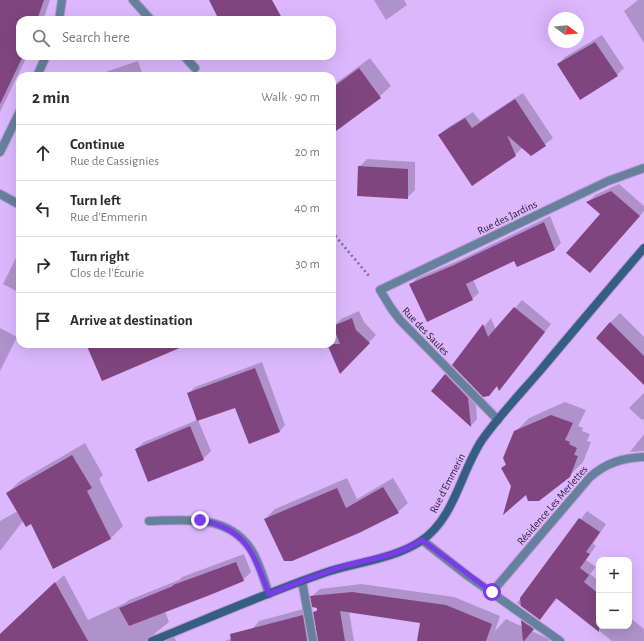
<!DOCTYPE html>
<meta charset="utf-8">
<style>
:root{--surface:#fff;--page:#f7f7f7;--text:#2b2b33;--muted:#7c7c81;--line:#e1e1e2}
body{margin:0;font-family:"Alegreya Sans",sans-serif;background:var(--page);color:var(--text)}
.controls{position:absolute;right:12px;bottom:12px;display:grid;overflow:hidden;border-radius:8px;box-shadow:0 4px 16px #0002}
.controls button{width:36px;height:36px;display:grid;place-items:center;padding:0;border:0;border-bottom:1px solid var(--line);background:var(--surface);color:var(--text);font:20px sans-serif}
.compass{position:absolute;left:548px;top:12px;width:36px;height:36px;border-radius:50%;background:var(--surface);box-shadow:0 4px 16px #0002;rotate:106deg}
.stop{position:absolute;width:12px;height:12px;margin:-9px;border:3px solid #7c3aed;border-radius:50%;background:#fff}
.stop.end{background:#7c3aed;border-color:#fff;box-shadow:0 1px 4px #0008}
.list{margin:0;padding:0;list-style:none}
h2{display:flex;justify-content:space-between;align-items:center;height:52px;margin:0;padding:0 16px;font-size:17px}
h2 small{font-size:13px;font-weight:400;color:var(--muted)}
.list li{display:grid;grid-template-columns:26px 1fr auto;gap:12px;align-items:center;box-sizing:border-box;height:56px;padding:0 16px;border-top:1px solid var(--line)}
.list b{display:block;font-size:15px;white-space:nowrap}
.list p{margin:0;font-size:13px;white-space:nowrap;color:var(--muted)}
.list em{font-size:13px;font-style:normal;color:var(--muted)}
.icon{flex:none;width:22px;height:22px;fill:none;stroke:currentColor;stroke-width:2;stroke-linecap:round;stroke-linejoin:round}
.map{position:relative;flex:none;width:644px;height:641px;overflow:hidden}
.search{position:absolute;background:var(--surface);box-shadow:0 4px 16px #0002;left:16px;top:16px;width:320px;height:44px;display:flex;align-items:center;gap:10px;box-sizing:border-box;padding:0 14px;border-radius:12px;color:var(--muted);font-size:15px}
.panel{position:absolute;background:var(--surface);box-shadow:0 4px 16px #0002;left:16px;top:72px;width:320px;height:276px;border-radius:12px}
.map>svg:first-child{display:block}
.shadow{fill:#0003}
.building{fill:#80457f}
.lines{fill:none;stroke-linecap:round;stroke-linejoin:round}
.service-casing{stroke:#ba99d6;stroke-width:10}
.minor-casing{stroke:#ba99d6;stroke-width:10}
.tertiary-casing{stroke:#ba99d6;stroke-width:10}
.secondary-casing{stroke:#ba99d6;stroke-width:10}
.path{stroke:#836999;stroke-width:2.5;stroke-dasharray:2 3;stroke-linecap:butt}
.service{stroke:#66819b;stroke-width:8}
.minor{stroke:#66819b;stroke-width:8}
.tertiary{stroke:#66819b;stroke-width:8}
.secondary{stroke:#355e83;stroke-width:8}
.route{stroke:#7c3aed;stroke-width:5}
.labels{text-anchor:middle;stroke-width:4;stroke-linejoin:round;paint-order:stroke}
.street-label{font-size:11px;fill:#30213c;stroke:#dcb7fd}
</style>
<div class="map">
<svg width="644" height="641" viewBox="0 0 644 641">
<rect width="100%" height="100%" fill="#dcb7fd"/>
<g class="shadow">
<path d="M 0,0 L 50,0 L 43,20 L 20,20 L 20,56 L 27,56 L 0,112 Z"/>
<path d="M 374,0 L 404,0 L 407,5 L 386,20 Z"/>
<path d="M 638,0 L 644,0 L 644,43 L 624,11 Z"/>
<path d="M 602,35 L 624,68 L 617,75 L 558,64 L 565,57 Z"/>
<path d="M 370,58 L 391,86 L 380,96 L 332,132 L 332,86 Z"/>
<path d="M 138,61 L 143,76 L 103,76 L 108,71 Z"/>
<path d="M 523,93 L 553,138 L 532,155 L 523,147 L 515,155 L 439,135 L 447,128 L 473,112 L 480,121 Z"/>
<path d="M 367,159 L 415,162 L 415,190 L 407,198 L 359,167 Z"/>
<path d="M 619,184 L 644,206 L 644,211 L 590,272 L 601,214 L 588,202 L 595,195 Z"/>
<path d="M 550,216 L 561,243 L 555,249 L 518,266 L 515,259 L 473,279 L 479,293 L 472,299 L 411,284 L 417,278 L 462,259 Z"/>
<path d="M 20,250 L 20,293 L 3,284 Z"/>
<path d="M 522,300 L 551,324 L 506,382 L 499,389 L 498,385 L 489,395 L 453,365 L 491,318 L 496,330 Z"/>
<path d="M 359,311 L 364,322 L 376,335 L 340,372 L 329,344 L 332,344 L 332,336 L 337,332 L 334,326 L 341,319 Z"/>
<path d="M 620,313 L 644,337 L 644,383 L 610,323 Z"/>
<path d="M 0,328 L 17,337 L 0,371 Z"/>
<path d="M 262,362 L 285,425 L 279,432 L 236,407 L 198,420 L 211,451 L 203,459 L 136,449 L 144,442 L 197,420 L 189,393 L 195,387 Z"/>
<path d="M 452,368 L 475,391 L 477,419 L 471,426 L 432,391 Z"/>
<path d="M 644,393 L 644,419 L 642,420 L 629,408 Z"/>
<path d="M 565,402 L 586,410 L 578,426 L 583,428 L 582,431 L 590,434 L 587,441 L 591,442 L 583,462 L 569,476 L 527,493 L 512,486 L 502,468 L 506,464 L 515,432 L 529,418 Z"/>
<path d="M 644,434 L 644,451 L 630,452 Z"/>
<path d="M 85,443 L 103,475 L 99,479 L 123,526 L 111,538 L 23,521 L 0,551 L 0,521 L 18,511 L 7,493 L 20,481 Z"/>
<path d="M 347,478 L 357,499 L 393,478 L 408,503 L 398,512 L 265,519 L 275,509 Z"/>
<path d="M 587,511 L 606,524 L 593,544 L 596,546 L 586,560 L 596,567 L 590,574 L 599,581 L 599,626 L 629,626 L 629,617 L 644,629 L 644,641 L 612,641 L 558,598 L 544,613 L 522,607 L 517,603 Z"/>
<path d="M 244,554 L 251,572 L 243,580 L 165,611 L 169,622 L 154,634 L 160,639 L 173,634 L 176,641 L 0,641 L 0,634 L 64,575 L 88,620 L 125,603 L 129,600 L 179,580 L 182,577 Z"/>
<path d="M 361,584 L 454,597 L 500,616 L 495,631 L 506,619 L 549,639 L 549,641 L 418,641 L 421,622 L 349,611 L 354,641 L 225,641 L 251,631 L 259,621 L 311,607 L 316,634 L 319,638 L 314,612 L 318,609 L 311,597 L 320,589 Z"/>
</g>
<g class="building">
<path d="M 0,0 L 44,0 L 37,20 L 20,20 L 20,56 L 23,56 L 0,104 Z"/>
<path d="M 209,0 L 272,0 L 283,20 L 219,20 Z"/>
<path d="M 595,42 L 618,76 L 580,100 L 557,64 Z"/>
<path d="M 359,68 L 381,98 L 332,134 L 332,88 Z"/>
<path d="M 515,99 L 546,146 L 531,156 L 507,135 L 516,156 L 472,186 L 438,135 L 465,118 L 472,128 Z"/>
<path d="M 358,166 L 408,169 L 408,199 L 357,196 Z"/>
<path d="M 611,191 L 640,216 L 590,273 L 566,253 L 600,214 L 586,202 Z"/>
<path d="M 544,222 L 555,250 L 517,267 L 514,261 L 466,284 L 473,300 L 427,322 L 409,284 L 454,265 Z"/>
<path d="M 514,307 L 545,332 L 499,391 L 497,386 L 489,396 L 483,397 L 452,365 L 483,324 L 488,337 Z"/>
<path d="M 352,318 L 356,330 L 370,343 L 340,374 L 327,344 L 340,344 L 333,326 Z"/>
<path d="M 610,322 L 644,356 L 644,385 L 596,338 Z"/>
<path d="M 86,344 L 189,344 L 102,381 Z"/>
<path d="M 255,368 L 280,432 L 249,444 L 235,408 L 197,421 L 187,393 Z"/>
<path d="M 445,374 L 468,398 L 471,427 L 431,391 Z"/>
<path d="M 551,415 L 573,423 L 565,440 L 570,442 L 569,444 L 577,448 L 574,455 L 578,456 L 570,477 L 539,501 L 528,501 L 526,495 L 503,515 L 511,486 L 501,468 L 506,465 L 503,458 L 514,431 Z"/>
<path d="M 190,426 L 204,460 L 148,482 L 135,449 Z"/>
<path d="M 72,455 L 92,488 L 87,491 L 111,539 L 53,569 L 31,524 L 26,527 L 6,493 Z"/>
<path d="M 383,487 L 399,513 L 359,533 L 292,561 L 284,561 L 264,519 L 337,488 L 346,508 Z"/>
<path d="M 579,518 L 600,532 L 586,552 L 590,554 L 580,568 L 589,575 L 584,582 L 599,594 L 599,632 L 556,598 L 540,620 L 521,606 L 520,598 Z"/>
<path d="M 236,562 L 244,581 L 210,595 L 129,626 L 119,608 L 173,586 L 173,585 Z"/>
<path d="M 55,582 L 88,641 L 0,641 L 0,634 Z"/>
<path d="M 352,592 L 446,605 L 492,624 L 486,641 L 417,641 L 420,623 L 340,611 L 345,641 L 318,641 L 313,612 L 317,611 L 317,608 L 312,607 L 310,596 Z"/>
<path d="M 303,615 L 307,641 L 231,641 L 230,634 Z"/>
<path d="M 521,620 L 534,629 L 524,641 L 523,641 Z"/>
</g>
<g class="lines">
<defs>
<g id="service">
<path d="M 0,194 L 20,205"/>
<path d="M 149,521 C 185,520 226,514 250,548 C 259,561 264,580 269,594"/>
<path d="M 302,581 L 313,641"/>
</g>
<g id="minor">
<path d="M 133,0 L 151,20"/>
<path d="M 184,56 L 195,68"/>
<path d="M 498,420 L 400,320 L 391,308 L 380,290 L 608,181 L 644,168"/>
<path d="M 422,540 L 468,576 L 560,641"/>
<path d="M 492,592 L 590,477 C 606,463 622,458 644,457"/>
</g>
<g id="tertiary">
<path d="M 59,20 L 62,0"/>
<path d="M 37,76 L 46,56"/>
<path d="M 0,152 L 20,111"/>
</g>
<path id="secondary" d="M 152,641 C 209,618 266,593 324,573 C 356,562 392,560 421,541 C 455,518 460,473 482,440 C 499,416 520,394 539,372 C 574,330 609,289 644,248"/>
</defs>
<use href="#service" class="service-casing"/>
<use href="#minor" class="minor-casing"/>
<use href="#tertiary" class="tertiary-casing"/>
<use href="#secondary" class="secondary-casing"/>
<path class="path" d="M 332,232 L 369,276"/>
<use href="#service" class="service"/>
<use href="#minor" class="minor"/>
<use href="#tertiary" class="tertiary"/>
<use href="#secondary" class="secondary"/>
</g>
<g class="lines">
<path class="route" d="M 200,520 C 248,529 253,554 269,594 C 293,584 317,575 341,567 C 371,558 394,558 422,540 L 492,592"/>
</g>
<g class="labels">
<g class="street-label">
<text transform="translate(507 217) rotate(-26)" y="4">Rue des Jardins</text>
<text transform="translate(426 331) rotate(46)" y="4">Rue des Saules</text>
<text transform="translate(447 483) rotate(-63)" y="4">Rue d'Emmerin</text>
<text transform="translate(552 505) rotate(-49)" y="4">Résidence Les Merlettes</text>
</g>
</g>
</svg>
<div class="controls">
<button>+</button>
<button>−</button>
</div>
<svg class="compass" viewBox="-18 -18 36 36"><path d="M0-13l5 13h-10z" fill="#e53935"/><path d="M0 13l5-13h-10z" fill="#7c7c81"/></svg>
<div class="stop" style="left:492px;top:592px"></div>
<div class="stop end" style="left:200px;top:520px"></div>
<div class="search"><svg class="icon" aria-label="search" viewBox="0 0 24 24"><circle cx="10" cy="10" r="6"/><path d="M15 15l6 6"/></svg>Search here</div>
<section class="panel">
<h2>2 min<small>Walk · 90 m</small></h2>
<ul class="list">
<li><svg class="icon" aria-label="ahead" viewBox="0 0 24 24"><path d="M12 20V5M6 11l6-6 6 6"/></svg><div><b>Continue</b><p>Rue de Cassignies</p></div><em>20 m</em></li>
<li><svg class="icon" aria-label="left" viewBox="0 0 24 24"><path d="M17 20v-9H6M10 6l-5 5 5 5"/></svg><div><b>Turn left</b><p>Rue d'Emmerin</p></div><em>40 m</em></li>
<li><svg class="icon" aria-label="right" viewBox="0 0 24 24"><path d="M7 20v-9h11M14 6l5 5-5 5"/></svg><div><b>Turn right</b><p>Clos de l'Écurie</p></div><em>30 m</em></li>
<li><svg class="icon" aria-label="arrive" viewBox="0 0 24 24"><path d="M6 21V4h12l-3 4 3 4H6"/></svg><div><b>Arrive at destination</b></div></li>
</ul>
</section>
</div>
